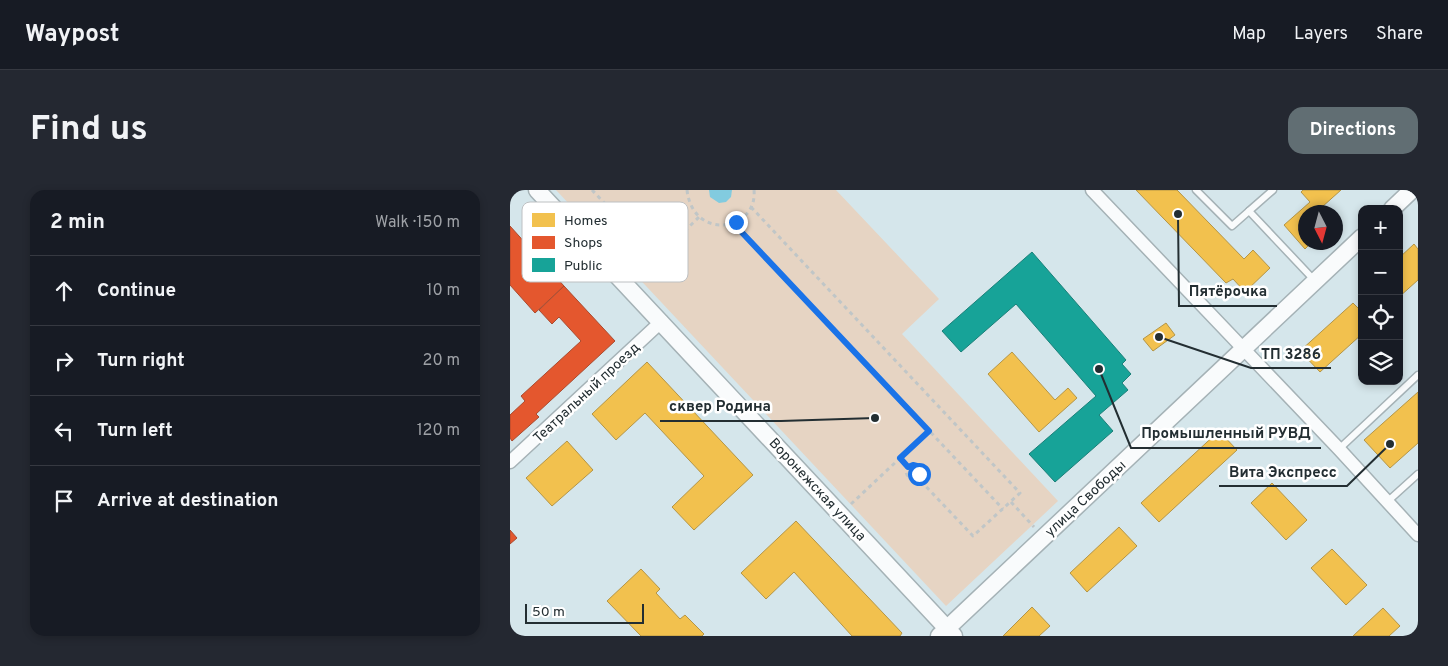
<!DOCTYPE html>
<meta charset="utf-8">
<style>
:root{--surface:#171b24;--page:#242831;--text:#f1f3f6;--muted:#9ea1a6;--line:#363941;--accent:#616e73}
body{margin:0;font-family:Overpass,sans-serif;background:var(--page);color:var(--text)}
.controls{position:absolute;right:15px;top:15px;display:grid;overflow:hidden;border-radius:10px;box-shadow:0 2px 8px #0003}
.controls button{width:45px;height:45px;display:grid;place-items:center;padding:0;border:0;border-bottom:1px solid var(--line);background:var(--surface);color:var(--text);font:25px sans-serif}
.compass{position:absolute;left:788px;top:15px;width:45px;height:45px;border-radius:50%;background:var(--surface);box-shadow:0 2px 8px #0003;rotate:174deg}
.scale{position:absolute;left:15px;bottom:12px;width:119px;box-sizing:border-box;padding-left:5px;border:2px solid #232e32;border-top:0;font-size:14px;line-height:18px;white-space:nowrap;color:#232e32;-webkit-text-stroke:4px #fff;paint-order:stroke}
.stop{position:absolute;width:15px;height:15px;margin:-11px;border:4px solid #1a73e8;border-radius:50%;background:#fff}
.stop.end{background:#1a73e8;border-color:#fff;box-shadow:0 1px 5px #0008}
.list{margin:0;padding:0;list-style:none}
h2{display:flex;justify-content:space-between;align-items:center;height:65px;margin:0;padding:0 20px;font-size:21px}
h2 small{font-size:16px;font-weight:400;color:var(--muted)}
.list li{display:grid;grid-template-columns:32px 1fr auto;gap:15px;align-items:center;box-sizing:border-box;height:70px;padding:0 20px;border-top:1px solid var(--line)}
.list b{display:block;font-size:19px;white-space:nowrap}
.list em{font-size:16px;font-style:normal;color:var(--muted)}
.icon{flex:none;width:28px;height:28px;fill:none;stroke:currentColor;stroke-width:2;stroke-linecap:round;stroke-linejoin:round}
.map{position:relative;flex:none;width:908px;height:446px;overflow:hidden;border-radius:15px}
header{display:flex;align-items:center;gap:30px;box-sizing:border-box;height:70px;padding:0 25px;background:var(--surface);border-bottom:1px solid var(--line)}
header strong{font-size:24px}
nav{display:flex;gap:28px;margin-inline-start:auto;font-size:18px}
.intro{display:flex;align-items:center;justify-content:space-between;box-sizing:border-box;height:120px;padding:0 30px}
h1{margin:0;font-size:35px}
.button{padding:12px 22px;border-radius:15px;background:var(--accent);color:#fff;font-size:18px;font-weight:700}
main{display:flex;gap:30px;padding:0 30px}
aside{flex:1;background:var(--surface);border-radius:15px;box-shadow:0 2px 8px #0003}
.map>svg:first-child{display:block}
.green{fill:#e6d4c3}
.water{fill:#82cbdf}
.homes{fill:#f2c14e;stroke:#b49546}
.shops{fill:#e4572e;stroke:#aa4b2f}
.public{fill:#17a398;stroke:#1b8079}
.lines{fill:none;stroke-linecap:round;stroke-linejoin:round}
.service-casing{stroke:#a5b2b6;stroke-width:9}
.minor-casing{stroke:#a5b2b6;stroke-width:15}
.tertiary-casing{stroke:#a5b2b6;stroke-width:19}
.path{stroke:#c0c6c7;stroke-width:3;stroke-dasharray:4 4;stroke-linecap:butt}
.service{stroke:#f9fbfc;stroke-width:6}
.minor{stroke:#f9fbfc;stroke-width:12}
.tertiary{stroke:#f9fbfc;stroke-width:16}
.route{stroke:#1a73e8;stroke-width:6}
.labels{text-anchor:middle;stroke-width:5;stroke-linejoin:round;paint-order:stroke}
.street-label{font-size:14px;fill:#232e32;stroke:#fff}
.key{fill:#fff;stroke:#bdc0c2;stroke-width:1}
.key-label{font-size:14px;fill:#232e32}
.leader{fill:none;stroke:#232e32;stroke-width:2}
.callout-dot{fill:#232e32;stroke:#fff;stroke-width:2}
.callout-label{font-size:15px;text-anchor:middle;font-weight:bold;fill:#232e32;stroke:#fff;stroke-width:5;stroke-linejoin:round;paint-order:stroke}
</style>
<header>
<strong>Waypost</strong>
<nav><a>Map</a><a>Layers</a><a>Share</a></nav>
</header>
<div class="intro"><h1>Find us</h1><a class="button">Directions</a></div>
<main>
<aside>
<h2>2 min<small>Walk · 150 m</small></h2>
<ul class="list">
<li><svg class="icon" aria-label="ahead" viewBox="0 0 24 24"><path d="M12 20V5M6 11l6-6 6 6"/></svg><div><b>Continue</b></div><em>10 m</em></li>
<li><svg class="icon" aria-label="right" viewBox="0 0 24 24"><path d="M7 20v-9h11M14 6l5 5-5 5"/></svg><div><b>Turn right</b></div><em>20 m</em></li>
<li><svg class="icon" aria-label="left" viewBox="0 0 24 24"><path d="M17 20v-9H6M10 6l-5 5 5 5"/></svg><div><b>Turn left</b></div><em>120 m</em></li>
<li><svg class="icon" aria-label="arrive" viewBox="0 0 24 24"><path d="M6 21V4h12l-3 4 3 4H6"/></svg><div><b>Arrive at destination</b></div></li>
</ul>
</aside>
<div class="map">
<svg width="908" height="446" viewBox="0 0 908 446">
<rect width="100%" height="100%" fill="#d5e6eb"/>
<path class="green" d="M 46,0 L 326,0 L 429,109 L 392,144 L 548,311 L 436,416 Z"/>
<path class="water" d="M 199,0 L 222,0 L 221,7 L 216,12 L 209,13 L 200,7 Z"/>
<g class="homes">
<path d="M 626,0 L 667,0 L 734,69 L 743,60 L 760,78 L 735,102 L 723,89 L 716,93 Z"/>
<path d="M 793,0 L 831,0 L 812,17 L 818,22 L 796,22 L 796,52 L 802,52 L 795,59 L 774,35 L 800,12 L 791,2 Z"/>
<path d="M 904,54 L 908,59 L 908,90 L 889,107 L 889,68 Z"/>
<path d="M 843,113 L 852,122 L 852,144 L 810,182 L 790,161 Z"/>
<path d="M 656,133 L 665,145 L 643,161 L 633,149 Z"/>
<path d="M 502,162 L 545,210 L 558,198 L 567,208 L 529,242 L 478,184 Z"/>
<path d="M 137,172 L 243,285 L 184,340 L 162,317 L 194,286 L 135,223 L 106,250 L 82,224 Z"/>
<path d="M 908,202 L 908,253 L 880,278 L 854,250 Z"/>
<path d="M 709,241 L 727,260 L 649,332 L 631,313 Z"/>
<path d="M 57,251 L 83,280 L 42,316 L 16,288 Z"/>
<path d="M 762,293 L 797,330 L 776,350 L 741,313 Z"/>
<path d="M 286,331 L 392,443 L 390,446 L 342,446 L 284,382 L 256,409 L 231,383 Z"/>
<path d="M 609,337 L 627,356 L 577,402 L 560,383 Z"/>
<path d="M 822,359 L 857,395 L 836,415 L 801,378 Z"/>
<path d="M 131,379 L 150,399 L 146,403 L 170,429 L 175,425 L 194,444 L 192,446 L 131,446 L 97,411 Z"/>
<path d="M 522,417 L 540,436 L 529,446 L 493,446 Z"/>
<path d="M 873,418 L 890,436 L 879,446 L 843,446 Z"/>
</g>
<g class="shops">
<path d="M 0,36 L 54,96 L 25,123 L 0,95 Z"/>
<path d="M 54,96 L 105,151 L 26,224 L 29,227 L 2,251 L 0,248 L 0,225 L 15,211 L 11,206 L 71,151 L 49,127 L 42,134 L 29,120 Z"/>
<path d="M 0,340 L 7,348 L 0,354 Z"/>
</g>
<path class="public" d="M 522,62 L 616,170 L 612,174 L 621,184 L 612,193 L 618,200 L 589,225 L 603,241 L 545,292 L 519,264 L 586,206 L 506,114 L 451,162 L 432,141 Z"/>
<g class="lines">
<defs>
<g id="service">
<path d="M 686,0 L 722,36 L 739,21"/>
<path d="M 763,0 L 739,21 L 805,91"/>
<path d="M 829,259 L 908,185"/>
<path d="M 877,312 L 908,284"/>
</g>
<g id="minor">
<path d="M 582,0 L 829,259 L 908,345"/>
<path d="M 0,272 L 152,131"/>
</g>
<g id="tertiary">
<path d="M 27,0 L 444,446"/>
<path d="M 882,19 L 902,0"/>
<path d="M 429,446 L 852,47"/>
</g>
</defs>
<use href="#service" class="service-casing"/>
<use href="#minor" class="minor-casing"/>
<use href="#tertiary" class="tertiary-casing"/>
<g class="path">
<path d="M 82,0 L 145,66"/>
<path d="M 177,0 C 183,52 248,41 244,0"/>
<path d="M 241,17 L 510,303 L 463,346 L 407,287"/>
<path d="M 223,33 L 493,319"/>
<path d="M 129,86 L 189,27"/>
<path d="M 390,268 L 398,277"/>
<circle cx="403" cy="281" r="7"/>
<path d="M 501,312 L 524,337"/>
<path d="M 341,314 L 419,241"/>
</g>
<use href="#service" class="service"/>
<use href="#minor" class="minor"/>
<use href="#tertiary" class="tertiary"/>
</g>
<g class="lines">
<path class="route" d="M 226,32 L 223,33 L 419,241 L 390,268 L 398,277 L 403,275 L 407,276 L 409,284"/>
</g>
<g class="labels">
<g class="street-label">
<text transform="translate(76 202) rotate(-43)" y="5">Театральный проезд</text>
<text transform="translate(308 299) rotate(47)" y="5">Воронежская улица</text>
<text transform="translate(575 308) rotate(-43)" y="5">улица Свободы</text>
</g>
</g>
<rect x="12" y="12" width="166" height="80" rx="8" class="key"/>
<rect x="22" y="23" width="23" height="14" fill="#f2c14e"/>
<rect x="22" y="46" width="23" height="13" fill="#e4572e"/>
<rect x="22" y="68" width="23" height="14" fill="#17a398"/>
<g class="key-label">
<text x="54" y="35">Homes</text>
<text x="54" y="57">Shops</text>
<text x="54" y="80">Public</text>
</g>
<path class="leader" d="M668 24L669 116H767M649 147L741 178H821M365 228L271 231H150M589 179L621 258H811M880 254L837 296H709"/>
<g class="callout-dot">
<circle cx="668" cy="24" r="5"/>
<circle cx="649" cy="147" r="5"/>
<circle cx="365" cy="228" r="5"/>
<circle cx="589" cy="179" r="5"/>
<circle cx="880" cy="254" r="5"/>
</g>
<g class="callout-label">
<text x="718" y="106">Пятёрочка</text>
<text x="781" y="169">ТП 3286</text>
<text x="210" y="221">сквер Родина</text>
<text x="716" y="248">Промышленный РУВД</text>
<text x="773" y="287">Вита Экспресс</text>
</g>
</svg>
<div class="controls">
<button>+</button>
<button>−</button>
<button><svg class="icon" aria-label="locate" viewBox="0 0 24 24"><circle cx="12" cy="12" r="6"/><path d="M12 2v4M12 18v4M2 12h4M18 12h4"/></svg></button>
<button><svg class="icon" aria-label="layers" viewBox="0 0 24 24"><path d="M12 4l9 5-9 5-9-5zM3 14l9 5 9-5"/></svg></button>
</div>
<svg class="compass" viewBox="-18 -18 36 36"><path d="M0-13l5 13h-10z" fill="#e53935"/><path d="M0 13l5-13h-10z" fill="#9ea1a6"/></svg>
<div class="scale">50 m</div>
<div class="stop" style="left:409px;top:284px"></div>
<div class="stop end" style="left:226px;top:32px"></div>
</div>
</main>
